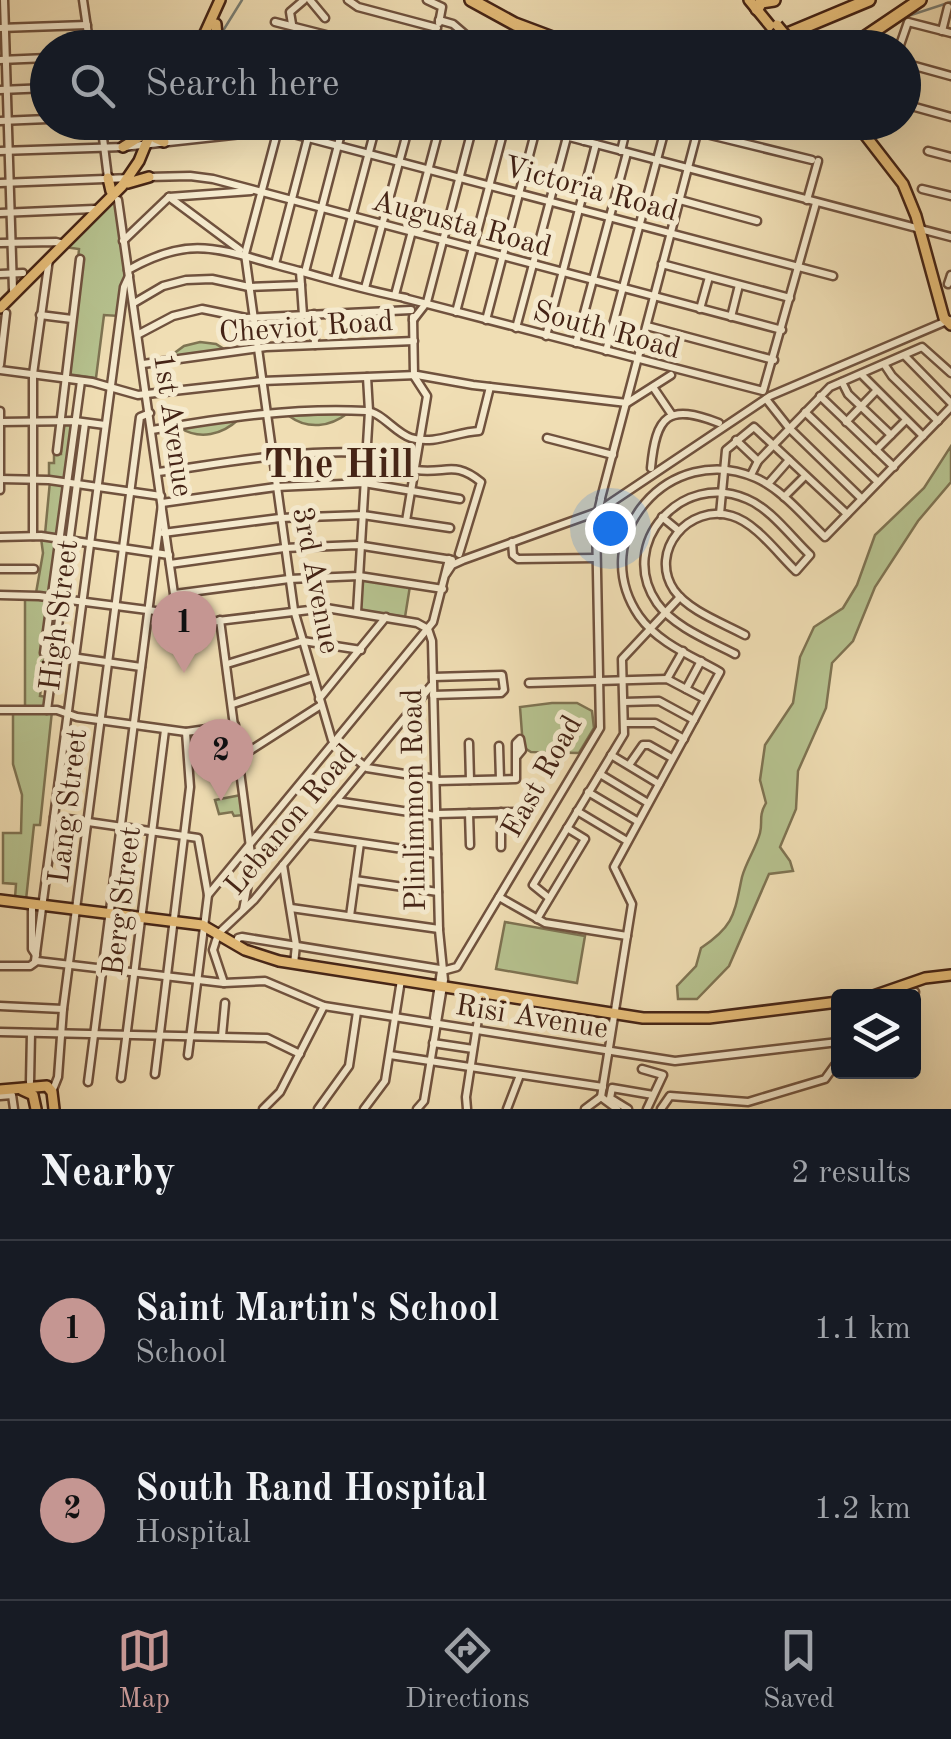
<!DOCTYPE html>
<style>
:root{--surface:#171b24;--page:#242831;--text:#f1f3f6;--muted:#9ea1a6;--line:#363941;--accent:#c59692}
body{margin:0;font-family:"Old Standard TT",serif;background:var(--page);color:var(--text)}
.controls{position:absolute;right:30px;bottom:30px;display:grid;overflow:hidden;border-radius:10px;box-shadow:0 10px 40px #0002}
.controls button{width:90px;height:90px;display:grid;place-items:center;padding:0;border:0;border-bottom:2px solid var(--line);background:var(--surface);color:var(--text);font:50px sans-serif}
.you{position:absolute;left:610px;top:528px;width:35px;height:35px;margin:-25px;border:8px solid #fff;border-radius:50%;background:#1a73e8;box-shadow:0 0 0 15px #1a73e833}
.badge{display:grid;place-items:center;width:65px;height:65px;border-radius:50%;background:var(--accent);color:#111;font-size:32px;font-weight:700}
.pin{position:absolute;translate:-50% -82px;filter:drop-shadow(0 2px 5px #0008)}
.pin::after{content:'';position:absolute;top:52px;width:35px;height:30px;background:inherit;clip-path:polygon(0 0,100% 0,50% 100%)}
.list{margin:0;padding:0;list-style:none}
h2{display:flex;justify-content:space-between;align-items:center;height:130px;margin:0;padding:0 40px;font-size:42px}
h2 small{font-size:32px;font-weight:400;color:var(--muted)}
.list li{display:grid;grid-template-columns:65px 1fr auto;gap:30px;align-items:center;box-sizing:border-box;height:180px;padding:0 40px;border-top:2px solid var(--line)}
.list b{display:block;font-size:38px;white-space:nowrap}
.list p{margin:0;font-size:32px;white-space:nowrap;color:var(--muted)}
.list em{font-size:32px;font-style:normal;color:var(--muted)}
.icon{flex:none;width:55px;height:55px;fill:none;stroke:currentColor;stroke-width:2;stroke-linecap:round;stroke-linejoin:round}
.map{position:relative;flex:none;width:951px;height:1109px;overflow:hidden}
.search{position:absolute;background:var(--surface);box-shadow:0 10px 40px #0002;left:30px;right:30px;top:30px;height:110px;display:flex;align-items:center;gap:25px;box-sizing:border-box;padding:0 35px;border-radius:55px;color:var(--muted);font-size:38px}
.sheet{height:490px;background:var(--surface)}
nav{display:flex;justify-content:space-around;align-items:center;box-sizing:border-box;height:140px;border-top:2px solid var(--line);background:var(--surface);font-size:28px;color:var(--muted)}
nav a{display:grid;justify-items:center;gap:5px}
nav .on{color:var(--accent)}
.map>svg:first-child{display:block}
.green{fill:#b6c28f;stroke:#7e7352;stroke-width:2.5}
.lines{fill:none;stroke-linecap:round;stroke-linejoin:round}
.stream{stroke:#7a7f75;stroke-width:2.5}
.minor-casing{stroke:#70523e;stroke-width:11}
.major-casing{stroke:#452416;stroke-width:14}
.highway-casing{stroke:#452416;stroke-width:16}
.minor{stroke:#f5eace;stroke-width:6}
.major{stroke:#e8bf7a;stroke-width:9}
.highway{stroke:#e8bf7a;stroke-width:11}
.major-bridge-casing{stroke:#452416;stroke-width:14;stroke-linecap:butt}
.major-bridge{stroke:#e8bf7a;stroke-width:9}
.labels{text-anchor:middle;stroke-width:10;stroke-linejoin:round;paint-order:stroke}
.street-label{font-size:30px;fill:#452416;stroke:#f5eace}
.district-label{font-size:40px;font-weight:bold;fill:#452416;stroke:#f5eace}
</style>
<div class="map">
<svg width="951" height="1109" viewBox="0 0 951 1109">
<rect width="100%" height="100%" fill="#f0deb4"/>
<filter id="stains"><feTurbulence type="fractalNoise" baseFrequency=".002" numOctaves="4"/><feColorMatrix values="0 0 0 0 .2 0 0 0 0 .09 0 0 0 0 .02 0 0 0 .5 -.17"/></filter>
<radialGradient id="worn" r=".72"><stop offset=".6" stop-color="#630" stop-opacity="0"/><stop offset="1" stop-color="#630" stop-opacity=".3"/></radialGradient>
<g class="green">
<path d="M 114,199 L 126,273 L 119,316 L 104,315 L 96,378 L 67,374 L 79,249 L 65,247 Z"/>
<path d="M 200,342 L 216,344 L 227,351 L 169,357 L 184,346 Z"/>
<path d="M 348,413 C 330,427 308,430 289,416 Z"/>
<path d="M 239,419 C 222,435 200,440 180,428 Z"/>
<path d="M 60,423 L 74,423 L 66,481 L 49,476 L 49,463 L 54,463 L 54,454 L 61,454 Z"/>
<path d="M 951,446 L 951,482 L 918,521 L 875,587 L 853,641 L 832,663 L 826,708 L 798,771 L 796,809 L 780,847 L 790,861 L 793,871 L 769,874 L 729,966 L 697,999 L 678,999 L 677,986 L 696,966 L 701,948 C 735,925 734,914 742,877 C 746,862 756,848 760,833 C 763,821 758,817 766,803 L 760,780 L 765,745 L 793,703 L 800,657 L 814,627 L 843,608 L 857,585 L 875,535 L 924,488 Z"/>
<path d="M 50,481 L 66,485 L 58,537 L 45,534 Z"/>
<path d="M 41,538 L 58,541 L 50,596 L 36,593 L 43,553 Z"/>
<path d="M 362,579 L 410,586 L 405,617 L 360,610 Z"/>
<path d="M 25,597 L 50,600 L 42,656 L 45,657 L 40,696 L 47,697 L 46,707 L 25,707 Z"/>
<path d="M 552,703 L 577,703 L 592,711 L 594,728 L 579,753 L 531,752 L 523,747 L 520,707 Z"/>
<path d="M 13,711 L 52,711 L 40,825 L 34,825 L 26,900 L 15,898 L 16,884 L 3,883 L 3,833 L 21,833 L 22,795 L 13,764 Z"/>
<path d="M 241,795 L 244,815 L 234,816 L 232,812 L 219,814 L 215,800 Z"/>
<path d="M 505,922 L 585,936 L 577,983 L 496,969 Z"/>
</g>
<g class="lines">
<g class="stream">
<path d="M 908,16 L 951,2"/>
<path d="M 221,34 L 242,0"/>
<path d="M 498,34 L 524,48"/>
<path d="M 158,134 L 163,122"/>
</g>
<defs>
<g id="minor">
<path d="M 4,0 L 13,290"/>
<path d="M 83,0 L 90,48"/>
<path d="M 310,0 L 325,18"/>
<path d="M 348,0 L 358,7 L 437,28"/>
<path d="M 427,0 L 442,7 L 439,23"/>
<path d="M 275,22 L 377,48"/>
<path d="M 292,24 L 290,12 L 304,0"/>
<path d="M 0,28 L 87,25"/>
<path d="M 942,31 L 948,7"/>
<path d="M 205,33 L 229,48"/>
<path d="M 435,39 L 456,44 L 467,36 L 453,24 L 439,20"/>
<path d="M 494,48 L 496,40"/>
<path d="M 899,48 L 908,22 L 951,33"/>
<path d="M 0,60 L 48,58"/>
<path d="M 904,63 L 951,76"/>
<path d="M 0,90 L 48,88"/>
<path d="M 904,104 L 951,117"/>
<path d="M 0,121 L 48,119"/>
<path d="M 101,122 L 108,178"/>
<path d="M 280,122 L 245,254 L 294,610 L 332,740 L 367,768 L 436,779"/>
<path d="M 512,122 L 951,237"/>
<path d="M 698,132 L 812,160"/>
<path d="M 553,133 L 556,122"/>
<path d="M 584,141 L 589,122"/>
<path d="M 0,151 L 123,147 L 278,130 L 833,276"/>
<path d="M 621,151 L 628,122"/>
<path d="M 928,151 L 951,157"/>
<path d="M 148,177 L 190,176 L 213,179 L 782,330"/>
<path d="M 0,183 L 131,178"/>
<path d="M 922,189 L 951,196"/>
<path d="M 169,197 L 240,250"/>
<path d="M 169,197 L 251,191"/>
<path d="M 118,200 L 177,615"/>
<path d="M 680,200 L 757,221"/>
<path d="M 807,200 L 818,161"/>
<path d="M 0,213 L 94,209"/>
<path d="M 123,241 L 169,197"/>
<path d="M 0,243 L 56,242 L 64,244"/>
<path d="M 275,264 L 312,122"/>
<path d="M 662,264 L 790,298"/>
<path d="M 128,270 C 188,236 216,248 277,265 C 319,276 362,290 406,298"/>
<path d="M 300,271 L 303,315"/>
<path d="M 305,272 L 344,122"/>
<path d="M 0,274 L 23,273"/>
<path d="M 335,280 L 377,122"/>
<path d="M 948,284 L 951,275"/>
<path d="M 365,288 L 410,122"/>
<path d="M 395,295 L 441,122"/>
<path d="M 404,298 L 763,391 L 816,203"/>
<path d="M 134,303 L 163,286 L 186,280 L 212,279 L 249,287 L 301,285"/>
<path d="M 700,309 L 709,277"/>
<path d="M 456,312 L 506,122"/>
<path d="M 314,314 L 315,345"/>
<path d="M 40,315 L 72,319"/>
<path d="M 413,317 L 414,375"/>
<path d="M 731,317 L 739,285"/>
<path d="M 413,320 L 427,302 L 474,122"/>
<path d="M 486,320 L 536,129"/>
<path d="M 647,326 L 774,360"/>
<path d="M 516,328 L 567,137"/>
<path d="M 139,334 L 173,316 L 202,309 L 246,318 L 411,310"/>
<path d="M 546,336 L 596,144"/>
<path d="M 576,343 L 627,153"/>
<path d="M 606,351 L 667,122"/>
<path d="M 905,356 L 951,403"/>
<path d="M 143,364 L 266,347 L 414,341"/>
<path d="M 884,364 L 892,376 L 938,421"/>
<path d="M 0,365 L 6,313"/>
<path d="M 0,370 L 92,382 L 138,395 L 262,381 L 417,375 L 473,385 L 627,403 L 671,375"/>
<path d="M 861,374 L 923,436"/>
<path d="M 81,381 L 44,653 L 141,667"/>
<path d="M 842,382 L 848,394 L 891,435"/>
<path d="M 653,387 L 672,415"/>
<path d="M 820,396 L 894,467"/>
<path d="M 766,399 L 789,428 L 862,499"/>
<path d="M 0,411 L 0,490"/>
<path d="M 805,412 L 878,482"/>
<path d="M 0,422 L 75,421 L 105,425"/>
<path d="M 846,422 L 876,391"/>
<path d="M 152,430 C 221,418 296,407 366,411 C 382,412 395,433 411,438 C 435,445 456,432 479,431 L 490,387"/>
<path d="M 547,438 L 613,455"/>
<path d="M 736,440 L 758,461"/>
<path d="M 876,450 L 906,420"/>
<path d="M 57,451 L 80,259"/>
<path d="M 651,468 C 656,415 668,403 719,423"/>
<path d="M 158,472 C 226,463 296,449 366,453 C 383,454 398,467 416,470 C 447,474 454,460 481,482 L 459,554"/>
<path d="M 751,475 L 758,461 L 830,387 L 922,347 L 951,373"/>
<path d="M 0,479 L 49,480 L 161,496"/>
<path d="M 768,484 L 789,460"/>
<path d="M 784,497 L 805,476"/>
<path d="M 601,498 L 700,122"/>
<path d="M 162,503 L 276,487 L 364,483 L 460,499"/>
<path d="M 720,514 L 726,450 L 754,427 L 847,514"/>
<path d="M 662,517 L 679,531"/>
<path d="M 406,521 L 427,396 L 414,376"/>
<path d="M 163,533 L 280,518 L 363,515 L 450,528"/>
<path d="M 33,536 L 33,374 L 49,259"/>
<path d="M 0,537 L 41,536 L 169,555"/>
<path d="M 512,542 L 513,555 L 518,559 L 596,558"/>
<path d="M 170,564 L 284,548 L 357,545 L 452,560"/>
<path d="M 0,569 L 34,569"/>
<path d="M 446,574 L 452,565 L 463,560 L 597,512 L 770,396 L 949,320"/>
<path d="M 175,594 L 289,579 L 359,576 L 443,589"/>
<path d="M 0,595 L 39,596 L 163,612 L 201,623 L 326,608 L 417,623 L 428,629 L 432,641 L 439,930 L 444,980 L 424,1101 L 417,1109"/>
<path d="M 357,612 L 369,411 L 367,377"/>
<path d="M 220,620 L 252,862"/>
<path d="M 735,654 C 710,641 674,627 657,603 C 616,544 682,470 747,499 C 771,509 791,537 810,555 L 796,571 C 778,554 756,523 732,516 C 689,503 648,551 674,590 C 689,611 723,623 745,635"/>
<path d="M 227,664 L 303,641 L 361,650"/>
<path d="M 433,677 L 502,675 L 504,690 L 501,693 L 433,695"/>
<path d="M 667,679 L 683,651"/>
<path d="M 529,683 L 667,679 L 705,699"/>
<path d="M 686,689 L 701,661"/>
<path d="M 319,699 L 386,617"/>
<path d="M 624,702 L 659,701 L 694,720"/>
<path d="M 233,704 L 313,677"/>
<path d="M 0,710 L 57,710 L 77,717 L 186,732 L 235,725"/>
<path d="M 47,710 L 85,423"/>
<path d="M 625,723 L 655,723 L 684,739"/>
<path d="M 469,743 L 470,780"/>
<path d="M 499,746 L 500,779"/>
<path d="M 611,755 L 659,784"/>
<path d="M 240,757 L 321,705"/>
<path d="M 629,765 L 643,745 L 649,745 L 672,758"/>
<path d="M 600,774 L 648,803"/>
<path d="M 436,781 L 516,779 L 516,743 L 520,739 L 522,750 L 517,756"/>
<path d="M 588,792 L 637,821"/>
<path d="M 336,801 L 436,816"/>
<path d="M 577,811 L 627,841"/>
<path d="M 501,812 L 501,847"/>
<path d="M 469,813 L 470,845"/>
<path d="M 436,814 L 515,812"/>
<path d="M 54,817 L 198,838 L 208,895 L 188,1055"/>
<path d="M 308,835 L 437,854"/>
<path d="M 283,865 L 296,945 L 294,964"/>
<path d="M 355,880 L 438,892"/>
<path d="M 208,895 L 433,622 L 449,559"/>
<path d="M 499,897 L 545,923 L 627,936"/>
<path d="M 549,898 L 533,885 L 624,734 L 622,659 L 680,597"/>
<path d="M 32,904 L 32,949 L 36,955"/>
<path d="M 291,908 L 439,929"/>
<path d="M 243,910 L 253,858"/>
<path d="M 350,916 L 360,843"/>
<path d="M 537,919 L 585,839 L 567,828"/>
<path d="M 236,944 L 238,938 L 242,937 L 446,970 L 457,967 L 600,728 L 596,520 L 601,499"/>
<path d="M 35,961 L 124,287 L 129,276"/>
<path d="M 0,966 L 30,966 L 37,961 L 224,983 L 265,981 L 324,1006 L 675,1061 L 838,1042"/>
<path d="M 224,983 L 213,950 L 218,934 L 254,900 L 431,686"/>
<path d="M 881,995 L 915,992"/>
<path d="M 0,1006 L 63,1009"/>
<path d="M 434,1018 L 441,971"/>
<path d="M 0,1032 L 267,1038 L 300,1054"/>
<path d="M 222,1036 L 225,1003"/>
<path d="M 433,1043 L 473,1049"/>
<path d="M 608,1054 L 632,904 L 614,867 L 720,672 C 692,656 658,643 639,616 C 585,537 670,440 756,478 C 783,490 804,517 825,537 L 951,407"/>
<path d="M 390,1055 L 603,1087"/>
<path d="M 642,1069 L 663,1075 L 647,1109"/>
<path d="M 155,1074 L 190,787 L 186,732"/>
<path d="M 121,1078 L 165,730"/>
<path d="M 30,1082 L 31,1033"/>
<path d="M 88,1082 L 162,504"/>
<path d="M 52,1092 L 58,1077 L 63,1009 L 140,417 L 150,413"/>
<path d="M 0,1096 L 12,1095 L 14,1109"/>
<path d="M 601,1097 L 608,1054"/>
<path d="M 601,1097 L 617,1109"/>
<path d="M 263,1109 L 280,1092 L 324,1006"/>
<path d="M 318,1109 L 349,1066 L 357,1012"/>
<path d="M 364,1109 L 385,1081 L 401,980"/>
<path d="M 467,1109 L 466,1097 L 482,993"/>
<path d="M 507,1109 L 520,1075"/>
<path d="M 585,1109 L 601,1097"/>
<path d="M 628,1109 L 610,1098 L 612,1088 L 653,1095"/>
<path d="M 661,1109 L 670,1096 L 748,1102 L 825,1079 L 838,1061"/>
</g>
<g id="major">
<path d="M 749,0 L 772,28"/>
<path d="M 216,24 L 217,37 L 225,46"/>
<path d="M 202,46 L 223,45"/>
<path d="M 194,48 L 205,33 L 220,0"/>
<path d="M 855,122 L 903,184 L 916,216 L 944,318 L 951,325"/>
<path d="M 153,130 L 155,138 L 164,142"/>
<path d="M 123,147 L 144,134"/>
<path d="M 108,178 L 111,191"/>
<path d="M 128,183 L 149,177"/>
<path d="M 0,308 L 122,186 L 139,161 L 155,122"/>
<path d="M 0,900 L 202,925 L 245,950 L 279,961 L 643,1018 L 709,1018 L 838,1002"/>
<path d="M 873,996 L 925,978 L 951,975"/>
<path d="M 0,1090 L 47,1086 L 52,1092 L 54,1109"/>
<path d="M 22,1090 L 33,1095 L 36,1109"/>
</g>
<g id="highway">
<path d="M 471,0 L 515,24 L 579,48"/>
<path d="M 757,9 L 761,2 L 774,0"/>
<path d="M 754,48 L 869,0"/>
<path d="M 849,48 L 920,0"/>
</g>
</defs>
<use href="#minor" class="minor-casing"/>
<use href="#major" class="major-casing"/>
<use href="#highway" class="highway-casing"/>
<use href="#minor" class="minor"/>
<use href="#major" class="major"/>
<use href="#highway" class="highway"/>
<defs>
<path id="major-bridge" d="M 777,25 L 796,48"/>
</defs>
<use href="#major-bridge" class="major-bridge-casing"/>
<use href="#major-bridge" class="major-bridge"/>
</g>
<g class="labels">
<g class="street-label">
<text transform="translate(591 188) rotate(15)" y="10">Victoria Road</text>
<text transform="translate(462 223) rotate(15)" y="10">Augusta Road</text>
<text transform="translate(306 326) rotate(-4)" y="10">Cheviot Road</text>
<text transform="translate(607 329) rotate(15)" y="10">South Road</text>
<text transform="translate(174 425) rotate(82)" y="10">1st Avenue</text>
<text transform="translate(317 580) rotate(79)" y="10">3rd Avenue</text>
<text transform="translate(58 615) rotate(-83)" y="10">High Street</text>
<text transform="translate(541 776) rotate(-61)" y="10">East Road</text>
<text transform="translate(413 800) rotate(-91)" y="10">Plinlimmon Road</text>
<text transform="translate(67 806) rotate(-83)" y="10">Lang Street</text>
<text transform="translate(290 819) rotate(-50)" y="10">Lebanon Road</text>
<text transform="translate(121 901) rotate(-83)" y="10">Berg Street</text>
<text transform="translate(532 1016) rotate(9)" y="10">Risi Avenue</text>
</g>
<g class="district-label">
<text x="339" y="477">The Hill</text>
</g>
</g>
<rect width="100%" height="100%" filter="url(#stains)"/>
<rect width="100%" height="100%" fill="url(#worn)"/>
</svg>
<div class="controls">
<button><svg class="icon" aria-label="layers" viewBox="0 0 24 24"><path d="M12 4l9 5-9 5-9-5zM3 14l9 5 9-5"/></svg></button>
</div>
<div class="you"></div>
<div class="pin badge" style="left:184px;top:673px">1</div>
<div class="pin badge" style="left:221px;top:801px">2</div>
<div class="search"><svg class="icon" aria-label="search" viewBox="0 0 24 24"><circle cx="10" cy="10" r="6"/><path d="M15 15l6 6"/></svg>Search here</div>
</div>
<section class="sheet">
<h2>Nearby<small>2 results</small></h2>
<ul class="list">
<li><span class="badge">1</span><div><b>Saint Martin's School</b><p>School</p></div><em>1.1 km</em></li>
<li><span class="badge">2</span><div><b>South Rand Hospital</b><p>Hospital</p></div><em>1.2 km</em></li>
</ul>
</section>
<nav>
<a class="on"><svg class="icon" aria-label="map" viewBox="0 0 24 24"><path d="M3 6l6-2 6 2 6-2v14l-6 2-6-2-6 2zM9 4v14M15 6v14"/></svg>Map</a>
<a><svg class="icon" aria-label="directions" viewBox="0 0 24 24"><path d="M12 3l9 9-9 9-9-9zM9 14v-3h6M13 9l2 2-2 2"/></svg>Directions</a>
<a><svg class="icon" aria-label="saved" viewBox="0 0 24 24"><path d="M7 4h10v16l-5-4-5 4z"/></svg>Saved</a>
</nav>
